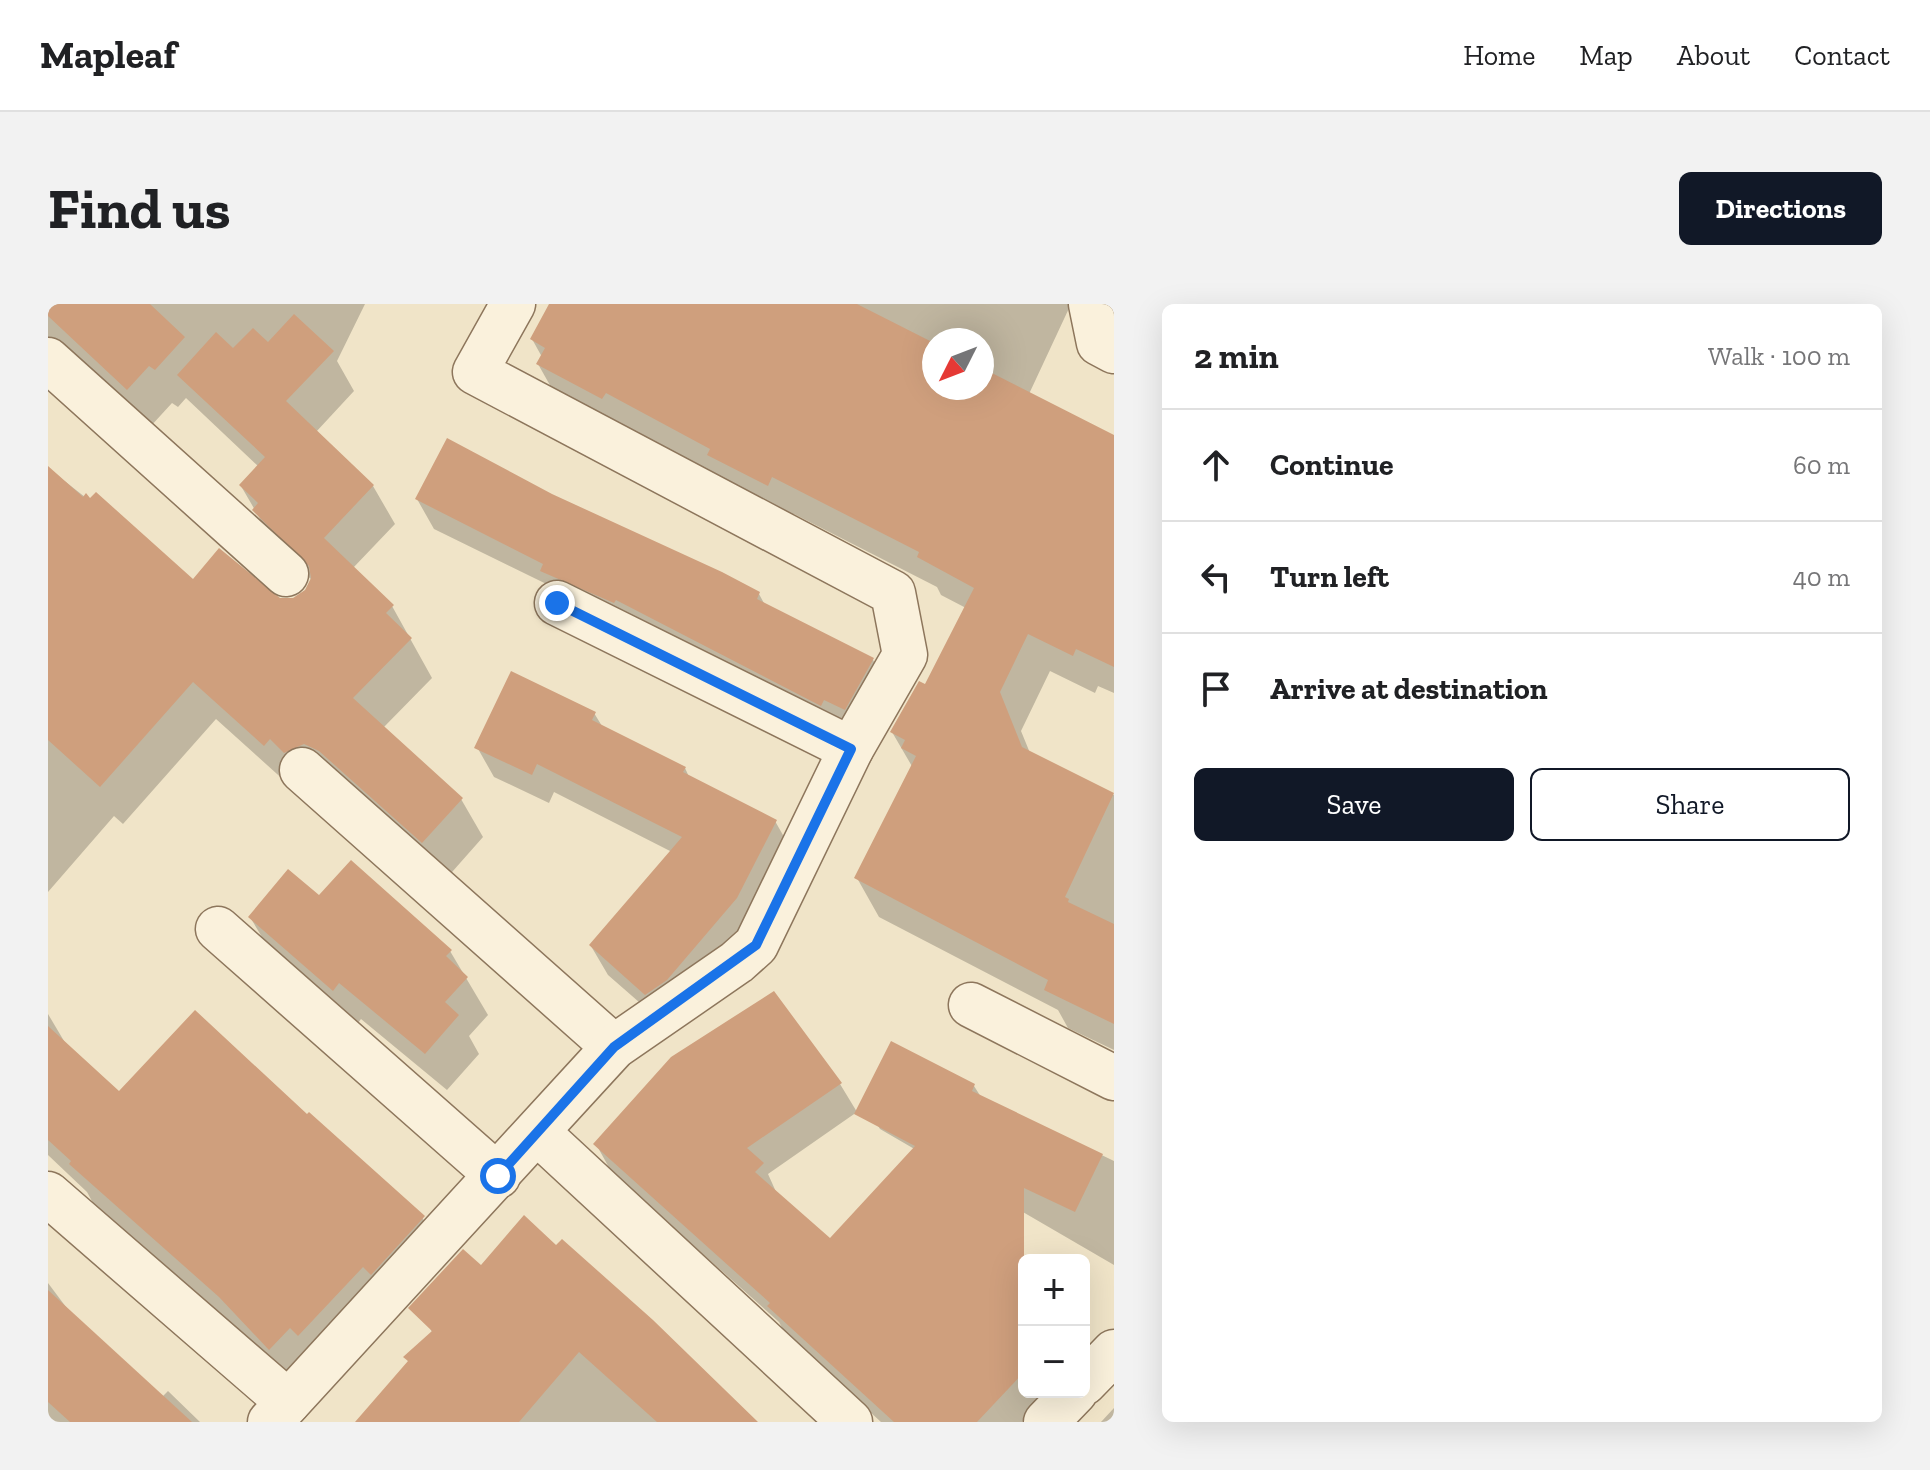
<!DOCTYPE html>
<meta charset="utf-8">
<style>
:root{--surface:#fff;--page:#f2f2f2;--text:#202124;--muted:#757577;--line:#e0e0e0;--accent:#111827}
body{margin:0;font-family:"Zilla Slab",serif;background:var(--page);color:var(--text)}
.controls{position:absolute;right:24px;bottom:24px;display:grid;overflow:hidden;border-radius:12px;box-shadow:0 8px 32px #0002}
.controls button{width:72px;height:72px;display:grid;place-items:center;padding:0;border:0;border-bottom:2px solid var(--line);background:var(--surface);color:var(--text);font:40px sans-serif}
.compass{position:absolute;left:874px;top:24px;width:72px;height:72px;border-radius:50%;background:var(--surface);box-shadow:0 8px 32px #0002;rotate:228deg}
.stop{position:absolute;width:24px;height:24px;margin:-18px;border:6px solid #1a73e8;border-radius:50%;background:#fff}
.stop.end{background:#1a73e8;border-color:#fff;box-shadow:0 2px 8px #0008}
.list{margin:0;padding:0;list-style:none}
h2{display:flex;justify-content:space-between;align-items:center;height:104px;margin:0;padding:0 32px;font-size:34px}
h2 small{font-size:26px;font-weight:400;color:var(--muted)}
.list li{display:grid;grid-template-columns:52px 1fr auto;gap:24px;align-items:center;box-sizing:border-box;height:112px;padding:0 32px;border-top:2px solid var(--line)}
.list b{display:block;font-size:30px;white-space:nowrap}
.list em{font-size:26px;font-style:normal;color:var(--muted)}
.actions{display:flex;gap:16px;padding:24px 32px}
.actions a{flex:1;padding:18px 0;border:2px solid var(--accent);border-radius:12px;text-align:center;font-size:28px;color:var(--accent)}
.actions .main{background:var(--accent);color:#fff}
.icon{flex:none;width:44px;height:44px;fill:none;stroke:currentColor;stroke-width:2;stroke-linecap:round;stroke-linejoin:round}
.map{position:relative;flex:none;width:1066px;height:1118px;overflow:hidden;border-radius:12px}
header{display:flex;align-items:center;gap:48px;box-sizing:border-box;height:112px;padding:0 40px;background:var(--surface);border-bottom:2px solid var(--line)}
header strong{font-size:38px}
nav{display:flex;gap:44px;margin-inline-start:auto;font-size:28px}
.intro{display:flex;align-items:center;justify-content:space-between;box-sizing:border-box;height:192px;padding:0 48px}
h1{margin:0;font-size:56px}
.button{padding:20px 36px;border-radius:12px;background:var(--accent);color:#fff;font-size:28px;font-weight:700}
main{display:flex;gap:48px;padding:0 48px}
aside{flex:1;background:var(--surface);border-radius:12px;box-shadow:0 8px 32px #0002}
.map>svg:first-child{display:block}
.shadow{fill:#0003;fill-rule:evenodd}
.building{fill:#cf9f7d}
.lines{fill:none;stroke-linecap:round;stroke-linejoin:round}
.street-casing{stroke:#8d765c;stroke-width:47}
.street{stroke:#faf1dc;stroke-width:44}
.route{stroke:#1a73e8;stroke-width:10}
</style>
<header>
<strong>Mapleaf</strong>
<nav><a>Home</a><a>Map</a><a>About</a><a>Contact</a></nav>
</header>
<div class="intro"><h1>Find us</h1><a class="button">Directions</a></div>
<main>
<div class="map">
<svg width="1066" height="1118" viewBox="0 0 1066 1118">
<rect width="100%" height="100%" fill="#f0e4c8"/>
<g class="shadow">
<path d="M 0,0 L 317,0 L 289,57 L 306,87 L 268,128 L 325,182 L 347,220 L 305,264 L 344,302 L 384,374 L 335,424 L 413,495 L 435,533 L 397,576 L 239,479 L 168,415 L 75,520 L 66,512 L 0,588 L 0,164 L 145,278 L 232,296 L 246,296 L 259,287 L 264,276 L 229,244 L 193,182 L 211,163 L 138,94 L 130,103 L 124,99 L 102,123 L 35,57 L 0,35 Z"/>
<path d="M 503,0 L 1023,0 L 981,90 L 1066,134 L 1066,389 L 1050,382 L 1047,389 L 1002,367 L 973,427 L 982,449 L 1066,491 L 1066,746 L 1020,724 L 1010,706 L 831,613 L 809,574 L 865,464 L 844,428 L 878,383 L 918,304 L 893,291 L 889,283 L 746,210 L 742,219 L 512,99 L 490,60 L 494,53 L 484,35 ZM 886,36 L 934,36 L 934,84 L 886,84 Z"/>
<path d="M 503,192 L 711,290 L 717,301 L 825,356 L 842,385 L 793,424 L 386,225 L 369,195 Z"/>
<path d="M 546,409 L 554,422 L 637,464 L 642,475 L 727,517 L 744,547 L 705,623 L 615,719 L 560,671 L 543,642 L 624,548 L 506,488 L 501,499 L 446,473 L 429,443 Z"/>
<path d="M 271,594 L 402,647 L 440,711 L 421,732 L 431,750 L 399,786 L 313,715 L 307,723 L 224,650 L 202,613 Z"/>
<path d="M 0,710 L 19,742 L 72,790 L 259,813 L 372,910 L 395,948 L 244,1083 L 195,1031 L 45,899 L 39,888 L 0,851 Z"/>
<path d="M 792,780 L 809,808 L 720,870 L 729,890 L 782,937 L 976,967 L 976,1088 L 1003,1088 L 974,1118 L 833,1118 L 738,1031 L 731,1018 L 564,869 L 548,840 Z"/>
<path d="M 926,782 L 933,793 L 1066,857 L 1066,961 L 832,825 L 815,796 Z"/>
<path d="M 477,914 L 708,1118 L 310,1118 L 361,1059 L 358,1053 L 384,1028 L 380,1020 Z"/>
<path d="M 0,979 L 24,1011 L 113,1094 L 120,1087 L 152,1118 L 0,1118 Z"/>
<path d="M 1066,1104 L 1066,1118 L 1053,1118 Z"/>
</g>
<g class="building">
<path d="M 0,0 L 102,0 L 137,33 L 107,66 L 101,62 L 79,86 L 0,12 Z"/>
<path d="M 501,0 L 809,0 L 886,39 L 886,84 L 934,84 L 934,64 L 1066,131 L 1066,363 L 1028,345 L 1025,352 L 980,330 L 952,388 L 974,443 L 1066,489 L 1017,593 L 1021,595 L 1020,598 L 1066,620 L 1066,720 L 996,686 L 1000,676 L 806,574 L 868,452 L 853,444 L 857,436 L 842,428 L 871,377 L 877,380 L 926,284 L 869,253 L 871,248 L 724,173 L 720,182 L 659,151 L 662,145 L 558,89 L 554,95 L 488,60 L 497,44 L 482,35 Z"/>
<path d="M 246,10 L 286,47 L 238,97 L 326,181 L 276,234 L 346,301 L 338,309 L 364,334 L 305,394 L 415,494 L 374,539 L 271,447 L 256,440 L 236,449 L 222,435 L 216,442 L 145,378 L 52,483 L 0,436 L 0,162 L 35,193 L 38,189 L 42,194 L 48,188 L 145,275 L 171,244 L 232,294 L 245,294 L 257,286 L 263,274 L 261,262 L 204,206 L 210,199 L 191,181 L 217,153 L 129,71 L 168,28 L 185,44 L 205,24 L 220,38 Z"/>
<path d="M 399,134 L 504,190 L 674,268 L 712,288 L 709,295 L 826,354 L 797,406 L 776,396 L 773,402 L 568,296 L 566,299 L 492,267 L 495,260 L 367,195 Z"/>
<path d="M 463,367 L 548,408 L 544,416 L 638,463 L 635,468 L 729,516 L 689,594 L 619,676 L 597,691 L 541,641 L 634,533 L 489,460 L 484,471 L 426,444 Z"/>
<path d="M 303,556 L 404,646 L 398,652 L 420,673 L 397,698 L 411,711 L 377,750 L 291,679 L 285,687 L 200,613 L 240,565 L 271,591 Z"/>
<path d="M 726,687 L 794,779 L 699,844 L 716,859 L 707,868 L 782,934 L 867,842 L 806,810 L 843,737 L 927,780 L 924,787 L 1055,850 L 1027,908 L 976,884 L 976,1068 L 929,1118 L 846,1118 L 719,1002 L 722,999 L 545,840 L 623,753 Z"/>
<path d="M 147,706 L 259,810 L 261,808 L 377,912 L 323,971 L 315,963 L 250,1032 L 242,1024 L 221,1046 L 171,993 L 21,860 L 23,857 L 0,836 L 0,722 L 71,787 Z"/>
<path d="M 476,911 L 508,941 L 514,935 L 605,1016 L 710,1118 L 609,1118 L 531,1048 L 471,1118 L 307,1118 L 360,1057 L 355,1053 L 384,1027 L 360,1004 L 415,945 L 433,961 Z"/>
<path d="M 0,986 L 144,1118 L 22,1118 L 0,1098 Z"/>
</g>
<g class="lines">
<defs>
<g id="street">
<path d="M 1043,0 L 1051,39 L 1066,47"/>
<path d="M 0,56 L 238,270"/>
<path d="M 509,299 L 803,445"/>
<path d="M 254,466 L 566,743"/>
<path d="M 170,625 L 450,872"/>
<path d="M 923,701 L 1066,774"/>
<path d="M 490,829 L 802,1118"/>
<path d="M 0,890 L 240,1098"/>
<path d="M 1036,1079 L 1066,1048"/>
<path d="M 222,1118 L 566,743 L 689,658 L 708,641 L 803,445 L 857,351 L 845,289 L 427,68 L 465,0"/>
<path d="M 998,1118 L 1027,1088"/>
</g>
</defs>
<use href="#street" class="street-casing"/>
<use href="#street" class="street"/>
</g>
<g class="lines">
<path class="route" d="M 450,872 L 566,743 L 708,641 L 803,445 L 509,299"/>
</g>
</svg>
<div class="controls">
<button>+</button>
<button>−</button>
</div>
<svg class="compass" viewBox="-18 -18 36 36"><path d="M0-13l5 13h-10z" fill="#e53935"/><path d="M0 13l5-13h-10z" fill="#757577"/></svg>
<div class="stop" style="left:450px;top:872px"></div>
<div class="stop end" style="left:509px;top:299px"></div>
</div>
<aside>
<h2>2 min<small>Walk · 100 m</small></h2>
<ul class="list">
<li><svg class="icon" aria-label="ahead" viewBox="0 0 24 24"><path d="M12 20V5M6 11l6-6 6 6"/></svg><div><b>Continue</b></div><em>60 m</em></li>
<li><svg class="icon" aria-label="left" viewBox="0 0 24 24"><path d="M17 20v-9H6M10 6l-5 5 5 5"/></svg><div><b>Turn left</b></div><em>40 m</em></li>
<li><svg class="icon" aria-label="arrive" viewBox="0 0 24 24"><path d="M6 21V4h12l-3 4 3 4H6"/></svg><div><b>Arrive at destination</b></div></li>
</ul>
<div class="actions"><a class="main">Save</a><a>Share</a></div>
</aside>
</main>
